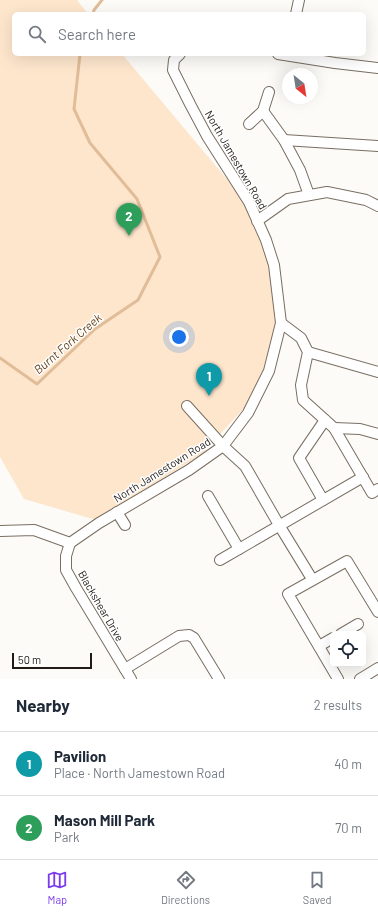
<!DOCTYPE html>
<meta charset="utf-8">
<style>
:root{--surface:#fff;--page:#f2f2f3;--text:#1f2937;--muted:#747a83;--line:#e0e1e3;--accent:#7c3aed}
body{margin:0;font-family:Barlow,sans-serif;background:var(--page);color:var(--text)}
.controls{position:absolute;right:12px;bottom:12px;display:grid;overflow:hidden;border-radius:6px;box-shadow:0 4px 16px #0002}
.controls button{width:36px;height:36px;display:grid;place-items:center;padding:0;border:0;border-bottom:1px solid var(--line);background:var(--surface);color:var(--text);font:20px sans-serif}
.compass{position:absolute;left:282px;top:68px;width:36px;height:36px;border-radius:50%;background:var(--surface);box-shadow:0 4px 16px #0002;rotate:150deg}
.scale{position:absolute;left:12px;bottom:10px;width:80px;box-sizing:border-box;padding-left:4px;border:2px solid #201b16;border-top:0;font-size:11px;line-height:14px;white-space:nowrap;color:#201b16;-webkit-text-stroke:3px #fff;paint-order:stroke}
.you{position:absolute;left:179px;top:337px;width:14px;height:14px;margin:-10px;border:3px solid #fff;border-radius:50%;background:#1a73e8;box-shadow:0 0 0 6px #1a73e833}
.badge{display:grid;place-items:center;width:26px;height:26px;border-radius:50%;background:var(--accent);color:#fff;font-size:13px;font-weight:700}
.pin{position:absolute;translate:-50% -33px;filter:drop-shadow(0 1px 2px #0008)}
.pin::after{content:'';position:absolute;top:21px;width:14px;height:12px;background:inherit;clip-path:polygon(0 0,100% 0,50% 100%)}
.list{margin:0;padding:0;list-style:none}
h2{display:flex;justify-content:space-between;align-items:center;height:52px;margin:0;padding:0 16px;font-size:17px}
h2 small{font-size:13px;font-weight:400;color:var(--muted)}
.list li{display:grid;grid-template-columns:26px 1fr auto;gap:12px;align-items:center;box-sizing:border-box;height:64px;padding:0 16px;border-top:1px solid var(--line)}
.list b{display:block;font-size:15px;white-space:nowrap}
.list p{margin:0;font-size:13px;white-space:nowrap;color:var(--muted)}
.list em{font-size:13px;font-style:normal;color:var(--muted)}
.icon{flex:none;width:22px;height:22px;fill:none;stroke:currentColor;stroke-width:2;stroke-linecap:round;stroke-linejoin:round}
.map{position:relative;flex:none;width:378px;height:679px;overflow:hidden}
.search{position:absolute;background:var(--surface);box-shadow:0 4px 16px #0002;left:12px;right:12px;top:12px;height:44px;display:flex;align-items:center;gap:10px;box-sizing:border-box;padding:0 14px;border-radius:6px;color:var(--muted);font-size:15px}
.sheet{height:180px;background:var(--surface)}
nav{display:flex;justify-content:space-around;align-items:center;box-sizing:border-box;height:56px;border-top:1px solid var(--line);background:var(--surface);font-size:11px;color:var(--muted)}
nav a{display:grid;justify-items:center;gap:2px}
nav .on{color:var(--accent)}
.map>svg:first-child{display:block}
.park{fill:#fee6cd}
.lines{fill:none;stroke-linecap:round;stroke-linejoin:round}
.stream{stroke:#e0bd98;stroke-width:3}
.minor-casing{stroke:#796e62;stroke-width:12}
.minor{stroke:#fff;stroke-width:10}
.labels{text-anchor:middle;stroke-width:3;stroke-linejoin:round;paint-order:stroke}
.street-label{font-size:11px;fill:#201b16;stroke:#fff}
.water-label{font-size:12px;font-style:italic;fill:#613e13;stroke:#fff}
</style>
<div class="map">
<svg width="378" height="679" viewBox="0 0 378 679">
<rect width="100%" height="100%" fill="#fdfbf8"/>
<path class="park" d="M 0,0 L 77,0 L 88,14 L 14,14 L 14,54 L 122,54 L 241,196 L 283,291 L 273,355 L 246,406 L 202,454 L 96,520 L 24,499 L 0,457 Z"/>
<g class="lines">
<g class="stream">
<path d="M 93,14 L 94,10 L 102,0"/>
<path d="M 0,358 L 37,384 L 95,329 L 138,300 L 160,257 L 137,199 L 90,143 L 74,109 L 80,54"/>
</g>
<defs>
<g id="minor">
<path d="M 296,14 L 299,0"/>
<path d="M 278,54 L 335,63 L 378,68"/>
<path d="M 263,111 L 284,140 L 300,170 L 309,195"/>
<path d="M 249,124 L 263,111 L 269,92"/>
<path d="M 284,140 L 378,146"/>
<path d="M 257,221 L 288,199 L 327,192 L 366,200 L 378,206"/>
<path d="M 281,323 L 301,338 L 308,352 L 301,385 L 303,400 L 334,428 L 372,493 L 378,489"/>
<path d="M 308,352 L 378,372"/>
<path d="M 187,406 L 223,446 L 245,466 L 279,525 L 312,579"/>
<path d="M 334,428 L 360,429 L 378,434"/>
<path d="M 208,496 L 239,549"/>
<path d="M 323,500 L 299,458 L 325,420"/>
<path d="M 117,512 L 125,525"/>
<path d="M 0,531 L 34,530 L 70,543"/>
<path d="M 70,543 L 99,523 L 189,470 L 223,446 L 248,413 L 269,371 L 281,323 L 274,265 L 266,240 L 249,202 L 207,136 L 190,104 L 173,70 L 174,60 L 180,54"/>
<path d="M 70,543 L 66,556 L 66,570 L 76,588 L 131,679"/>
<path d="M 220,560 L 363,477"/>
<path d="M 341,634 L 358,624"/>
<path d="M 319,646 L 333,638"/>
<path d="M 125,669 L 179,636 L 189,635 L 194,638 L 219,679"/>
<path d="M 338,679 L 288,594 L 347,561 L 378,612"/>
<path d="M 360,679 L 378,668"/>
</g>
</defs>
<use href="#minor" class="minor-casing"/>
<use href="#minor" class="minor"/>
</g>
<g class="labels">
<g class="street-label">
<text transform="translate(236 160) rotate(60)" y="4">North Jamestown Road</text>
<text transform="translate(162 470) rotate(-32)" y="4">North Jamestown Road</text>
<text transform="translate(101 606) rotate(60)" y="4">Blackshear Drive</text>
</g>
<g class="water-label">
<text transform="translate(68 344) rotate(-41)" y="4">Burnt Fork Creek</text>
</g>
</g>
</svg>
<div class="controls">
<button><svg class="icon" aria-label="locate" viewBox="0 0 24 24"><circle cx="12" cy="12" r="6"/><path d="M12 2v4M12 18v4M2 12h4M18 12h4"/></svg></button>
</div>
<svg class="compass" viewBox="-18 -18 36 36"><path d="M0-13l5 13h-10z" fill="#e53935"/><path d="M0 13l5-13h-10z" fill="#747a83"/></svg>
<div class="scale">50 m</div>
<div class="you"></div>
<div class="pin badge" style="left:209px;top:396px;background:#0f9aa8">1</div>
<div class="pin badge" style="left:129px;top:236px;background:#2e9e5b">2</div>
<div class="search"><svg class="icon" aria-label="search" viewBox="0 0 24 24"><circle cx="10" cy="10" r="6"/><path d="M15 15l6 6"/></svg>Search here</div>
</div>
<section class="sheet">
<h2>Nearby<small>2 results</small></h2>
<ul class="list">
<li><span class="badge" style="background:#0f9aa8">1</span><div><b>Pavilion</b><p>Place · North Jamestown Road</p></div><em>40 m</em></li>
<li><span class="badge" style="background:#2e9e5b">2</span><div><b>Mason Mill Park</b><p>Park</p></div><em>70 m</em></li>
</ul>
</section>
<nav>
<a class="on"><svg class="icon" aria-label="map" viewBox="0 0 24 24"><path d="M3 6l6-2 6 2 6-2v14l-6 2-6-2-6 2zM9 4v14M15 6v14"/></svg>Map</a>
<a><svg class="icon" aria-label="directions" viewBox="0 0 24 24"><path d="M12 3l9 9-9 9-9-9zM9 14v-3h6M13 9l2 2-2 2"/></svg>Directions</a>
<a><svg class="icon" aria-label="saved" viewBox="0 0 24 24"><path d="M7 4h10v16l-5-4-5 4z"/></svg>Saved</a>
</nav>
